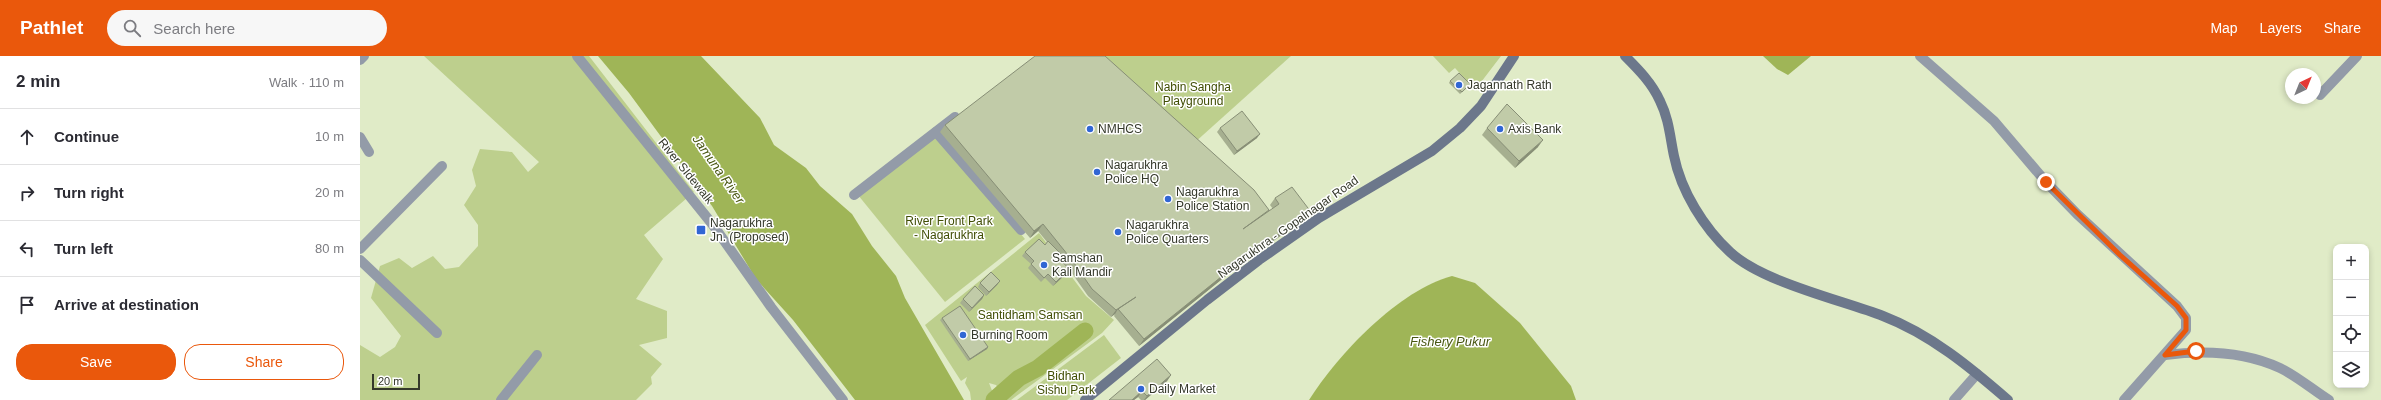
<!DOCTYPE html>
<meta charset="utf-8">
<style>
:root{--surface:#fff;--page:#f7f7f7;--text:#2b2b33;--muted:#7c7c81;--line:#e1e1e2;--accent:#ea580c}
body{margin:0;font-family:Arial,sans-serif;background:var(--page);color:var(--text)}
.controls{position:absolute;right:12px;bottom:12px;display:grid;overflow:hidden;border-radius:8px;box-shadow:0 2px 6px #0003}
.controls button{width:36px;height:36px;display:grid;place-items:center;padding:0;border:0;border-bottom:1px solid var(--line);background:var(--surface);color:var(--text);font:20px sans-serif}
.compass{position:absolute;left:1925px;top:12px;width:36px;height:36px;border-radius:50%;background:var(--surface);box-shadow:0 2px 6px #0003;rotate:43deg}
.scale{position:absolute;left:12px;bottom:10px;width:48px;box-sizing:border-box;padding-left:4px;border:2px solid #34382a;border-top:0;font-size:11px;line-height:14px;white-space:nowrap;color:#34382a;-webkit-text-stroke:3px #fff;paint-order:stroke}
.stop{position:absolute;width:12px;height:12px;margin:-9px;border:3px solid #ea580c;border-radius:50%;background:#fff}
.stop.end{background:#ea580c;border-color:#fff;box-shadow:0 1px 4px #0008}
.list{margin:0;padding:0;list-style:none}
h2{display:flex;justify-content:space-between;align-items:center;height:52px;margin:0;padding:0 16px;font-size:17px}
h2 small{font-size:13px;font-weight:400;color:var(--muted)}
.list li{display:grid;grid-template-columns:26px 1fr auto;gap:12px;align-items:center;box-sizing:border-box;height:56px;padding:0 16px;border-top:1px solid var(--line)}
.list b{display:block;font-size:15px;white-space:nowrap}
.list em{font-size:13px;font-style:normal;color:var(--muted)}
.actions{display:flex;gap:8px;padding:12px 16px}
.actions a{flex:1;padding:9px 0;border:1px solid var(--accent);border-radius:16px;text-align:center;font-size:14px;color:var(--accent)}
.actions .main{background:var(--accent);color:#fff}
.icon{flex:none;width:22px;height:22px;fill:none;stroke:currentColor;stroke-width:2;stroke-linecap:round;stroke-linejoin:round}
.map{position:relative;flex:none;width:2021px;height:344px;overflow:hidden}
header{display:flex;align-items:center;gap:24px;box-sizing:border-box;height:56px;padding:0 20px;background:var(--accent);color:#fff}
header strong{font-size:19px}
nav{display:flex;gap:22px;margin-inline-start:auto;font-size:14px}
.search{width:280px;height:36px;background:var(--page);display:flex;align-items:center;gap:10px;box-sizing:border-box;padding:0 14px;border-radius:22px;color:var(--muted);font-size:15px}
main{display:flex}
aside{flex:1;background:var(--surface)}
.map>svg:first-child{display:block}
.green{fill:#bdcf8d}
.water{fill:#9fb557}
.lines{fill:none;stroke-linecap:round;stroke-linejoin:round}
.canal{stroke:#9fb557;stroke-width:17}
.street{stroke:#939ba8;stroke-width:10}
.secondary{stroke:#6c778b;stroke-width:10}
.wall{fill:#a6af90;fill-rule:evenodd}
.shaded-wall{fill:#878e76}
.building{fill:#c1cba8;stroke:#878e76}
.route{stroke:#ea580c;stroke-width:5}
.poi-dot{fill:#3166d4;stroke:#fff;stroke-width:1.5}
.labels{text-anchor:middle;stroke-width:3;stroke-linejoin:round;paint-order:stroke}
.poi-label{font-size:12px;fill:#34382a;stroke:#fff;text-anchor:start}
.park-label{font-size:12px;fill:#414e05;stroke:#fff}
.street-label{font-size:12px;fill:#34382a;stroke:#fff}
.water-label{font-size:13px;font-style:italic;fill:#495712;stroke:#fff}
</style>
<header>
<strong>Pathlet</strong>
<div class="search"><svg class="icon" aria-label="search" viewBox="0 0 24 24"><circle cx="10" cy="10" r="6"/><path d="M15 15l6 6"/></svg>Search here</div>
<nav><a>Map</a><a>Layers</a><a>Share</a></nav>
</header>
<main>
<aside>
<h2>2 min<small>Walk · 110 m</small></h2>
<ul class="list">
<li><svg class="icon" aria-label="ahead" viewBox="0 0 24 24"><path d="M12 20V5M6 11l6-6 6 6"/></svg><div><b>Continue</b></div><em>10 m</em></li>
<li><svg class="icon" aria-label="right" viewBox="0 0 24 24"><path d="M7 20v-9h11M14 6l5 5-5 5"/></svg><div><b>Turn right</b></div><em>20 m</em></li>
<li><svg class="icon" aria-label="left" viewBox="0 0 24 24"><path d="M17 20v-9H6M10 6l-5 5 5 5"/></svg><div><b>Turn left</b></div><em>80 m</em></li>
<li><svg class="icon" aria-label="arrive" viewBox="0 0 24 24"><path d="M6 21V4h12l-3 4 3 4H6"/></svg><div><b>Arrive at destination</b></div></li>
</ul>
<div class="actions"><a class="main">Save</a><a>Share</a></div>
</aside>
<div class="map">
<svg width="2021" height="344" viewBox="0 0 2021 344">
<rect width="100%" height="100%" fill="#e0ebc7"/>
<g class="green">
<path d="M 64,0 L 229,0 L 334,136 L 284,179 L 303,203 L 276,243 L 307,255 L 307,282 L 279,289 L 302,308 L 291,321 L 292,328 L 276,344 L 0,344 L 0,289 L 20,301 L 35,291 L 41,280 L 11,242 L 20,210 L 39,202 L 52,212 L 73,200 L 85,213 L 99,211 L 118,190 L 118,169 L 104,149 L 116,130 L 112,114 L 120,93 L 152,96 L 168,116 L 179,106 Z"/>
<path d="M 734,0 L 931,0 L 833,88 Z"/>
<path d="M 1073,0 L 1141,0 L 1115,34 L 1095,12 L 1089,17 Z"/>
<path d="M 576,80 L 665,183 L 585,246 L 498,139 Z"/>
<path d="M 679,177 L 726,240 L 754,264 L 742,277 L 651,344 L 647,344 L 636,329 L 629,327 L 633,337 L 632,344 L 611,344 L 610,336 L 605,327 L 607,321 L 601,325 L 565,269 Z"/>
<path d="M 744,279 L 761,302 L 707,344 L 657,344 Z"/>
</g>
<g class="water">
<path d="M 238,0 L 341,0 L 400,62 L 414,89 L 446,112 L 460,130 L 492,158 L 512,190 L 536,220 L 545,242 L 604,344 L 495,344 L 433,264 L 396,223 L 352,150 L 269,37 Z"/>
<path d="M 1403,0 L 1451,0 L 1428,19 L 1417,13 Z"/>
<path d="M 1092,220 L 1115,227 L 1160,267 L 1211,330 L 1216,344 L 949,344 C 978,298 1039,234 1092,220 Z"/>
</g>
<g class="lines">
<path class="canal" d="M 634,344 L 659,322 L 678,312 L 725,275"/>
<g class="street">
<path d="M 217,0 L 353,169 L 411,251 L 483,344"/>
<path d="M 1560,0 L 1634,65 L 1686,126 L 1717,158 L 1817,250 L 1826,262 L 1826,274 L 1764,344"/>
<path d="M 0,4 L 4,0"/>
<path d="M 1960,39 L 1997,0"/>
<path d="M 576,76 L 661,174"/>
<path d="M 0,81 L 9,96"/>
<path d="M 494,139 L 595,61"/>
<path d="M 0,193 L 82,110"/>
<path d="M 0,204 L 77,277"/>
<path d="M 1805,299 C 1844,294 1883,295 1920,312 C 1937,320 1953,334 1969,344"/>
<path d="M 141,344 L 177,299"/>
<path d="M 1594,344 L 1617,318"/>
</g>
<g class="secondary">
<path d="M 1265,0 C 1278,13 1292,27 1300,45 C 1309,63 1310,81 1314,100 C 1321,135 1344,172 1370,196 C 1402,226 1481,244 1523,260 C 1570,278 1610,311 1648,344"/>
<path d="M 725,344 L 847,244 L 899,204 L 959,162 L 1072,95 L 1100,72 L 1121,50 L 1154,0"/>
</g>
</g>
<g class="wall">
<path d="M 1090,25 L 1109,30 L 1100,38 L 1089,27 Z"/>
<path d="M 585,69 L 909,154 L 907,157 L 913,153 L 910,149 L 915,142 L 946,162 L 882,207 L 779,290 L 754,260 L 755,258 L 751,261 L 728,240 L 709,213 L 707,217 L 693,230 L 685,222 L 681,226 L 668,212 L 671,208 L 662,200 L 665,196 L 685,189 L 687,186 L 678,175 L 670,182 L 580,76 ZM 700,201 L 707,210 L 699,202 Z"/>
<path d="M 860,72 L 897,82 L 874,99 L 857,76 Z"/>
<path d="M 1127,72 L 1178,91 L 1155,112 L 1122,79 Z"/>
<path d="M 640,225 L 637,229 L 626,240 L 618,231 L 620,227 Z"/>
<path d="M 624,239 L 622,243 L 609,256 L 600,247 L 603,243 Z"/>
<path d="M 582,262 L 628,291 L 627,293 L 608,305 L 580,264 Z"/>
<path d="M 811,319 L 807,325 L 785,344 L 781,344 L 778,341 L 774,344 L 749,344 Z"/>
</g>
<g class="shaded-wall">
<path d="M 900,78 L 897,82 L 874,99 L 877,95 Z"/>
<path d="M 1183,84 L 1178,91 L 1155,112 L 1159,105 Z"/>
<path d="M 951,156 L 946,162 L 882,207 L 779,290 L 784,283 L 887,200 Z"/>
<path d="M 683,168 L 678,175 L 670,182 L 674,175 Z"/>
<path d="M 709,213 L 707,217 L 693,230 L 696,226 Z"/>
<path d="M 640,225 L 637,229 L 626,240 L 629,236 Z"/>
<path d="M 624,239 L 622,243 L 609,256 L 612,252 Z"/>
<path d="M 776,241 L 758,253 L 755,258 L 751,261 L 756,254 Z"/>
<path d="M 628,291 L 627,293 L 608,305 L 610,303 Z"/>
<path d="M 811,319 L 807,325 L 785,344 L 784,344 L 787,340 Z"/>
<path d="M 782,335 L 778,341 L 774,344 L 772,344 Z"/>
</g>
<g class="building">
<path d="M 675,0 L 745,0 L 894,134 L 909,154 L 883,173 L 919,148 L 915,142 L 932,131 L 951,156 L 887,200 L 784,283 L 758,253 L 776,241 L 756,254 L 732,233 L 712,204 L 683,168 L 674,175 L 585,69 Z"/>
<path d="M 1099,17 L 1110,28 L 1102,36 L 1090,25 Z"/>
<path d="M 1147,48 L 1183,84 L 1159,105 L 1127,72 Z"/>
<path d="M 882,55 L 900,78 L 877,95 L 860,72 Z"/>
<path d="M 679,183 L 685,189 L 688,185 L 702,199 L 699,202 L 709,213 L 696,226 L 688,218 L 684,222 L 671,208 L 674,205 L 665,196 Z"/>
<path d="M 631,216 L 640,225 L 629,236 L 620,227 Z"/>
<path d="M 615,230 L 624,239 L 612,252 L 603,243 Z"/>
<path d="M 600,250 L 628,291 L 610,303 L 582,262 Z"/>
<path d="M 797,303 L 811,319 L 787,340 L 782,335 L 772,344 L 749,344 Z"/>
</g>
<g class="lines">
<path class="route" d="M 1686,126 L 1760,199 L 1817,250 L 1826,262 L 1826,274 L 1805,299 L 1836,295"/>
</g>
<g class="poi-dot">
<circle cx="1099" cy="29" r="4"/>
<circle cx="730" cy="73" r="4"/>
<circle cx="1140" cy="73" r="4"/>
<circle cx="737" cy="116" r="4"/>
<circle cx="808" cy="143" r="4"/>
<rect x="336" y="169" width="10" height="10" rx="2"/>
<circle cx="758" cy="176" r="4"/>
<circle cx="684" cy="209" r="4"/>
<circle cx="603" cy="279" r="4"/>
<circle cx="781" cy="333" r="4"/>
</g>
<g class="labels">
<g class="poi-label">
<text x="1107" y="33">Jagannath Rath</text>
<text x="738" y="77">NMHCS</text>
<text x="1148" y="77">Axis Bank</text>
<text x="745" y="113">Nagarukhra<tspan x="745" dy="14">Police HQ</tspan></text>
<text x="816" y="140">Nagarukhra<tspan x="816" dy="14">Police Station</tspan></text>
<text x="350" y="171">Nagarukhra<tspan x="350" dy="14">Jn. (Proposed)</tspan></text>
<text x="766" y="173">Nagarukhra<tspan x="766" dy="14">Police Quarters</tspan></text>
<text x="692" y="206">Samshan<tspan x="692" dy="14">Kali Mandir</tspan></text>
<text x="611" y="283">Burning Room</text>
<text x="789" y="337">Daily Market</text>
</g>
<g class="park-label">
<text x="833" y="35">Nabin Sangha<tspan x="833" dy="14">Playground</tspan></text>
<text x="589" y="169">River Front Park<tspan x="589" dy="14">- Nagarukhra</tspan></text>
<text x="670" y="263">Santidham Samsan</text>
<text x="706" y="324">Bidhan<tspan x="706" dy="14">Sishu Park</tspan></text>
</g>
<g class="street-label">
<text transform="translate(326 115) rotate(51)" y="4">River SIdewalk</text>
<text transform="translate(928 171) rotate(-35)" y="4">Nagarukhra - Gopalnagar Road</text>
</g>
<g class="water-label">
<text transform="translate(359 113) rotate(55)" y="5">Jamuna River</text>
<text x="1090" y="290">Fishery Pukur</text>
</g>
</g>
</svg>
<div class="controls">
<button>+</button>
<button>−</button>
<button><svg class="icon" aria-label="locate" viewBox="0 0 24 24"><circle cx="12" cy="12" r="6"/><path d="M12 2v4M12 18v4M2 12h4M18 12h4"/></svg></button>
<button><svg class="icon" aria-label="layers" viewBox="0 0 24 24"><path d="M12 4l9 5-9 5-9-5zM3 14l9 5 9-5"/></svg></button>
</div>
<svg class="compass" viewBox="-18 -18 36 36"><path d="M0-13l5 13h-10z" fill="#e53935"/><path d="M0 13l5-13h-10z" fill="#7c7c81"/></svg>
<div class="scale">20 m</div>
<div class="stop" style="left:1836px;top:295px"></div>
<div class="stop end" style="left:1686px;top:126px"></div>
</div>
</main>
